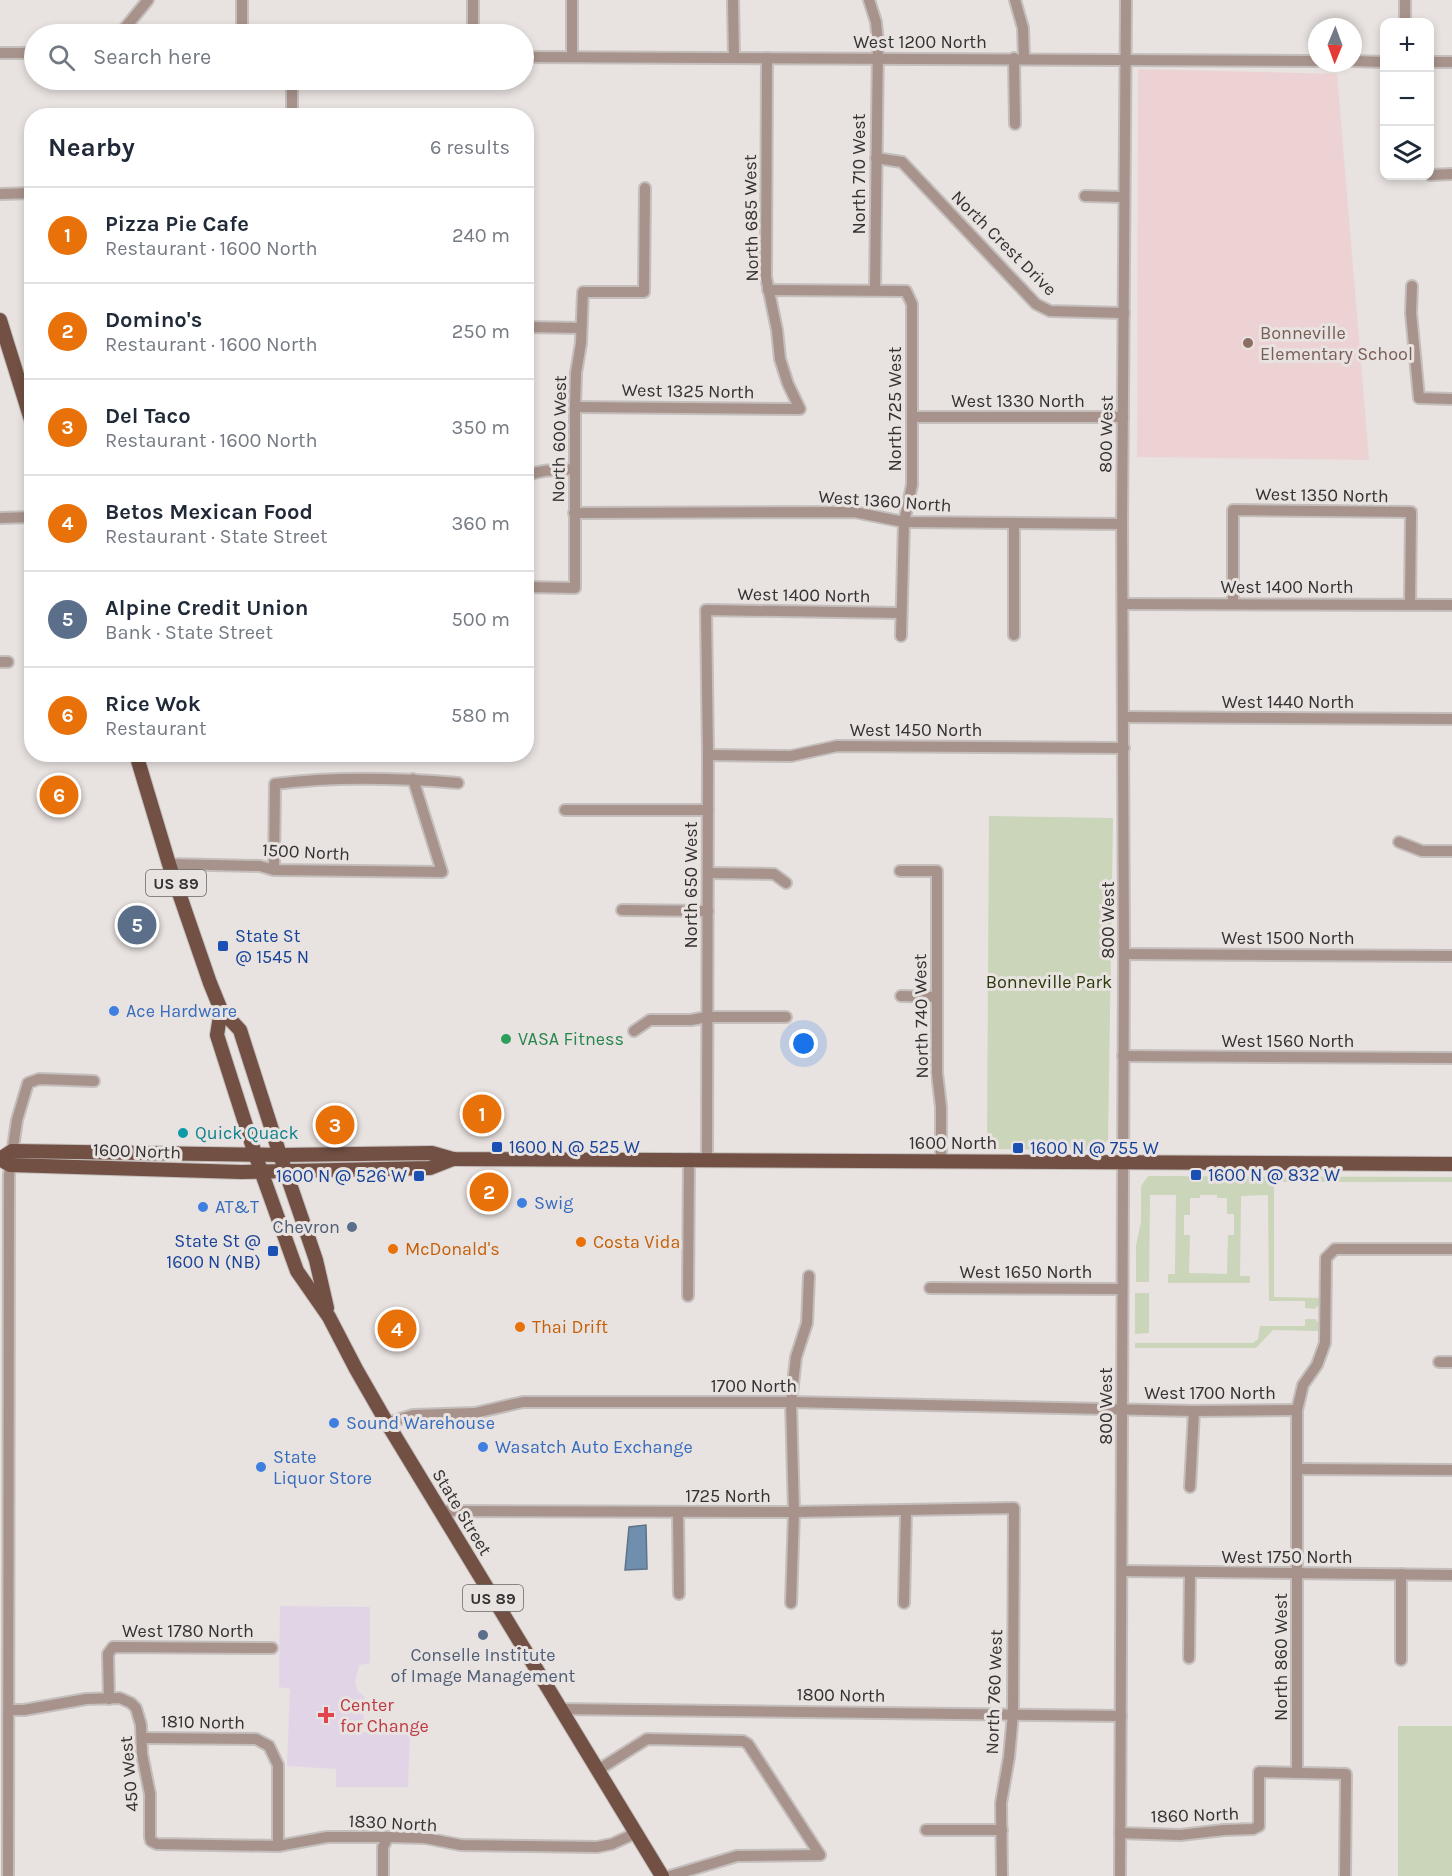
<!DOCTYPE html>
<meta charset="utf-8">
<style>
:root{--surface:#fff;--page:#f6f6f7;--text:#1f2937;--muted:#747a83;--line:#e0e1e3;--accent:#db2777}
body{margin:0;font-family:Karla,sans-serif;background:var(--page);color:var(--text)}
.controls{position:absolute;right:18px;top:18px;display:grid;overflow:hidden;border-radius:12px;box-shadow:0 3px 9px #0003}
.controls button{width:54px;height:54px;display:grid;place-items:center;padding:0;border:0;border-bottom:2px solid var(--line);background:var(--surface);color:var(--text);font:30px sans-serif}
.compass{position:absolute;left:1308px;top:18px;width:54px;height:54px;border-radius:50%;background:var(--surface);box-shadow:0 3px 9px #0003;rotate:181deg}
.you{position:absolute;left:804px;top:1044px;width:21px;height:21px;margin:-15px;border:4px solid #fff;border-radius:50%;background:#1a73e8;box-shadow:0 0 0 9px #1a73e833}
.badge{display:grid;place-items:center;width:39px;height:39px;border-radius:50%;background:var(--accent);color:#fff;font-size:20px;font-weight:700}
.pin{position:absolute;translate:-50% -50%;border:3px solid #fff;box-shadow:0 2px 6px #0006}
.list{margin:0;padding:0;list-style:none}
h2{display:flex;justify-content:space-between;align-items:center;height:78px;margin:0;padding:0 24px;font-size:26px}
h2 small{font-size:20px;font-weight:400;color:var(--muted)}
.list li{display:grid;grid-template-columns:39px 1fr auto;gap:18px;align-items:center;box-sizing:border-box;height:96px;padding:0 24px;border-top:2px solid var(--line)}
.list b{display:block;font-size:22px;white-space:nowrap}
.list p{margin:0;font-size:20px;white-space:nowrap;color:var(--muted)}
.list em{font-size:20px;font-style:normal;color:var(--muted)}
.icon{flex:none;width:33px;height:33px;fill:none;stroke:currentColor;stroke-width:2;stroke-linecap:round;stroke-linejoin:round}
.map{position:relative;flex:none;width:1452px;height:1876px;overflow:hidden}
.search{position:absolute;background:var(--surface);box-shadow:0 3px 9px #0003;left:24px;top:24px;width:510px;height:66px;display:flex;align-items:center;gap:15px;box-sizing:border-box;padding:0 21px;border-radius:33px;color:var(--muted);font-size:22px}
.panel{position:absolute;background:var(--surface);box-shadow:0 3px 9px #0003;left:24px;top:108px;width:510px;height:654px;border-radius:24px}
.map>svg:first-child{display:block}
.education{fill:#edd2d4}
.medical{fill:#e2d4e7}
.green{fill:#cad5b9;fill-rule:evenodd}
.water{fill:#708fae;stroke:#5e7389;stroke-width:1.5}
.lines{fill:none;stroke-linecap:round;stroke-linejoin:round}
.minor-casing{stroke:#c4bfbd;stroke-width:14}
.major-casing{stroke:#c4bfbd;stroke-width:16}
.minor{stroke:#a7938b;stroke-width:10}
.major{stroke:#725043;stroke-width:14}
.education-dot{fill:#8d6e63;stroke:#e8e2e0;stroke-width:2}
.transit-dot{fill:#1a4fb4;stroke:#e8e2e0;stroke-width:2}
.shop-dot{fill:#3f7fe0;stroke:#e8e2e0;stroke-width:2}
.leisure-dot{fill:#2e9e5b;stroke:#e8e2e0;stroke-width:2}
.culture-dot{fill:#0f9aa8;stroke:#e8e2e0;stroke-width:2}
.service-dot{fill:#5c6f8a;stroke:#e8e2e0;stroke-width:2}
.food-dot{fill:#e8710a;stroke:#e8e2e0;stroke-width:2}
.health-dot{fill:#e0444e;stroke:#e8e2e0;stroke-width:2}
.labels{text-anchor:middle;stroke-width:6;stroke-linejoin:round;paint-order:stroke}
.shield{fill:#e8e2e0;stroke:#6b6766;stroke-width:1.5}
.shield-label{font-size:16px;font-weight:bold;fill:#353232}
.street-label{font-size:18px;fill:#353232;stroke:#e8e2e0}
.education-label{font-size:18px;fill:#785e54;stroke:#e8e2e0;text-anchor:start}
.transit-label{font-size:18px;fill:#164399;stroke:#e8e2e0;text-anchor:start}
.park-label{font-size:18px;fill:#2c3a0b;stroke:#e8e2e0}
.shop-label{font-size:18px;fill:#366cbe;stroke:#e8e2e0;text-anchor:start}
.leisure-label{font-size:18px;fill:#27864d;stroke:#e8e2e0;text-anchor:start}
.culture-label{font-size:18px;fill:#0d838f;stroke:#e8e2e0;text-anchor:start}
.service-label{font-size:18px;fill:#4e5e75;stroke:#e8e2e0;text-anchor:end}
.food-label{font-size:18px;fill:#c56008;stroke:#e8e2e0;text-anchor:start}
.health-label{font-size:18px;fill:#be3a42;stroke:#e8e2e0;text-anchor:start}
</style>
<div class="map">
<svg width="1452" height="1876" viewBox="0 0 1452 1876">
<rect width="100%" height="100%" fill="#e8e2e0"/>
<path class="education" d="M 1138,69 L 1337,74 L 1369,460 L 1137,457 Z"/>
<path class="medical" d="M 280,1606 L 370,1607 L 370,1663 L 359,1665 L 355,1683 L 358,1692 L 365,1697 L 362,1732 L 410,1733 L 408,1787 L 336,1787 L 336,1769 L 287,1766 L 290,1689 L 279,1687 Z"/>
<g class="green">
<path d="M 989,816 L 1113,818 L 1108,1140 L 1100,1148 L 1089,1150 L 987,1149 Z"/>
<path d="M 1148,1176 L 1452,1177 L 1452,1182 L 1274,1182 L 1274,1297 L 1319,1298 L 1319,1305 L 1315,1309 L 1305,1308 L 1305,1301 L 1269,1301 L 1268,1195 L 1241,1196 L 1240,1276 L 1250,1276 L 1250,1283 L 1168,1283 L 1168,1274 L 1175,1274 L 1176,1195 L 1150,1195 L 1149,1282 L 1136,1282 L 1136,1246 L 1141,1222 L 1141,1186 ZM 1200,1195 L 1217,1195 L 1217,1198 L 1227,1198 L 1227,1214 L 1234,1214 L 1234,1235 L 1228,1235 L 1227,1274 L 1189,1273 L 1190,1235 L 1184,1235 L 1184,1215 L 1190,1215 L 1190,1198 L 1200,1198 Z"/>
<path d="M 1135,1293 L 1149,1293 L 1149,1333 L 1135,1334 Z"/>
<path d="M 1305,1319 L 1315,1319 L 1319,1323 L 1319,1331 L 1273,1330 L 1256,1348 L 1135,1348 L 1135,1343 L 1253,1343 L 1258,1339 L 1260,1326 L 1305,1326 Z"/>
<rect x="1398" y="1726" width="54" height="150"/>
</g>
<path class="water" d="M 646,1525 L 647,1569 L 625,1570 L 629,1527 Z"/>
<g class="lines">
<defs>
<g id="minor">
<path d="M 733,0 L 734,58"/>
<path d="M 869,0 L 876,22 L 878,43 L 875,290"/>
<path d="M 1015,0 L 1023,28 L 1024,58"/>
<path d="M 1405,22 L 1405,0"/>
<path d="M 120,34 L 148,0"/>
<path d="M 242,34 L 242,0"/>
<path d="M 473,34 L 473,0"/>
<path d="M 0,53 L 34,53"/>
<path d="M 524,57 L 1317,61"/>
<path d="M 572,57 L 572,0"/>
<path d="M 1014,58 L 1015,124"/>
<path d="M 1353,61 L 1384,62"/>
<path d="M 1430,62 L 1452,62"/>
<path d="M 292,116 L 292,80"/>
<path d="M 876,158 L 902,162 L 1036,304 L 1050,311 L 1124,313"/>
<path d="M 1430,175 L 1452,174"/>
<path d="M 0,194 L 32,193"/>
<path d="M 1085,196 L 1123,197"/>
<path d="M 1412,286 L 1411,313 L 1419,398 L 1452,399"/>
<path d="M 768,290 L 906,291 L 912,304 L 912,485 L 904,522 L 901,636"/>
<path d="M 526,327 L 581,328"/>
<path d="M 575,407 L 800,409 L 788,384 L 780,359 L 777,330 L 766,277 L 767,58"/>
<path d="M 913,417 L 1123,417"/>
<path d="M 526,476 C 542,469 558,470 574,469"/>
<path d="M 574,513 L 854,512 L 904,522 L 1122,524"/>
<path d="M 0,518 L 32,517"/>
<path d="M 526,587 L 575,588 L 575,407 L 576,373 L 581,343 L 583,292 L 644,292 L 645,188"/>
<path d="M 1123,604 L 1452,605"/>
<path d="M 1233,604 L 1233,510 L 1411,512 L 1410,604"/>
<path d="M 1014,635 L 1014,523"/>
<path d="M 0,662 L 8,662"/>
<path d="M 1123,717 L 1452,719"/>
<path d="M 708,755 L 791,756 L 837,746 L 1124,748"/>
<path d="M 565,810 L 708,810"/>
<path d="M 1399,842 L 1422,851 L 1452,851"/>
<path d="M 169,864 L 260,866 L 274,870 L 442,872 L 413,779"/>
<path d="M 274,870 L 275,784 C 336,776 397,778 458,783"/>
<path d="M 900,871 L 937,871 L 937,1073 L 941,1107 L 941,1161"/>
<path d="M 708,873 L 774,874 L 786,883"/>
<path d="M 622,910 L 708,911"/>
<path d="M 1124,954 L 1452,956"/>
<path d="M 901,996 L 937,997"/>
<path d="M 634,1031 L 650,1020 L 691,1020 L 707,1017 L 786,1017"/>
<path d="M 1123,1056 L 1452,1058"/>
<path d="M 707,1159 L 708,755 L 706,610 L 901,613"/>
<path d="M 930,1288 L 1122,1289"/>
<path d="M 688,1296 L 689,1159"/>
<path d="M 1439,1362 L 1452,1362"/>
<path d="M 387,1423 L 413,1415 L 475,1413 L 523,1402 L 791,1402 L 1194,1411 L 1297,1410"/>
<path d="M 1297,1469 L 1452,1470"/>
<path d="M 1190,1487 L 1194,1411"/>
<path d="M 441,1511 L 794,1512 L 1014,1508 L 1013,1714 L 1009,1757 L 1001,1803 L 1002,1876"/>
<path d="M 678,1512 L 679,1594"/>
<path d="M 1122,1571 L 1452,1575"/>
<path d="M 1401,1574 L 1401,1660"/>
<path d="M 791,1603 L 794,1512 L 791,1402 L 796,1357 L 807,1323 L 809,1276"/>
<path d="M 904,1603 L 906,1511"/>
<path d="M 1189,1658 L 1190,1572"/>
<path d="M 109,1699 L 108,1654 L 113,1647 L 272,1648"/>
<path d="M 560,1709 L 1121,1716"/>
<path d="M 9,1710 L 24,1710 L 86,1699 L 120,1698 L 131,1703 L 136,1708 L 141,1725 L 142,1754 L 150,1794 L 150,1837 L 151,1841 L 157,1844 L 278,1846 L 327,1837 L 388,1837 L 425,1838 L 461,1845 L 597,1847 L 612,1844 L 636,1833"/>
<path d="M 142,1738 L 256,1739 L 269,1746 L 278,1765 L 278,1846"/>
<path d="M 598,1770 L 647,1739 L 743,1741 L 748,1744 L 820,1855"/>
<path d="M 1297,1772 L 1297,1410 L 1303,1385 L 1317,1365 L 1325,1343 L 1326,1258 L 1335,1249 L 1452,1249"/>
<path d="M 926,1830 L 1002,1830"/>
<path d="M 1120,1833 L 1180,1835 L 1224,1830 L 1253,1829 L 1259,1826 L 1259,1772 L 1346,1774 L 1345,1876"/>
<path d="M 8,1876 L 9,1175 L 17,1120 L 28,1083 L 39,1079 L 94,1081"/>
<path d="M 383,1876 L 383,1847 L 388,1837"/>
<path d="M 670,1876 L 737,1856 L 820,1855"/>
<path d="M 1120,1876 L 1124,954 L 1122,524 L 1126,0"/>
</g>
<g id="major">
<path d="M 0,320 L 32,423"/>
<path d="M 136,754 L 169,864 L 210,983 L 221,1010 L 240,1030 L 280,1155 L 316,1260 L 327,1308"/>
<path d="M 221,1010 L 217,1035 L 255,1154 L 297,1271 L 329,1317 L 356,1369 L 387,1423 L 662,1876"/>
<path d="M 0,1159 L 12,1151 L 280,1155 L 432,1153 L 453,1159 L 1452,1164"/>
<path d="M 0,1159 L 10,1165 L 241,1172 L 430,1168 L 453,1159"/>
</g>
</defs>
<use href="#minor" class="minor-casing"/>
<use href="#major" class="major-casing"/>
<use href="#minor" class="minor"/>
<use href="#major" class="major"/>
</g>
<circle class="education-dot" cx="1248" cy="343" r="6"/>
<g class="transit-dot">
<rect x="217" y="940" width="12" height="12" rx="3"/>
<rect x="491" y="1141" width="12" height="12" rx="3"/>
<rect x="1012" y="1142" width="12" height="12" rx="3"/>
<rect x="1190" y="1169" width="12" height="12" rx="3"/>
<rect x="413" y="1170" width="12" height="12" rx="3"/>
<rect x="267" y="1245" width="12" height="12" rx="3"/>
</g>
<g class="shop-dot">
<circle cx="114" cy="1011" r="6"/>
<circle cx="522" cy="1203" r="6"/>
<circle cx="203" cy="1207" r="6"/>
<circle cx="334" cy="1423" r="6"/>
<circle cx="483" cy="1447" r="6"/>
<circle cx="261" cy="1467" r="6"/>
</g>
<circle class="leisure-dot" cx="506" cy="1039" r="6"/>
<circle class="culture-dot" cx="183" cy="1133" r="6"/>
<g class="service-dot">
<circle cx="352" cy="1227" r="6"/>
<circle cx="483" cy="1635" r="6"/>
</g>
<g class="food-dot">
<circle cx="581" cy="1242" r="6"/>
<circle cx="393" cy="1249" r="6"/>
<circle cx="520" cy="1327" r="6"/>
</g>
<path class="health-dot" d="M323 1706h6v6h6v6h-6v6h-6v-6h-6v-6h6z"/>
<g class="labels">
<g class="shield">
<rect x="146" y="870" width="60" height="26" rx="4.5"/>
<rect x="463" y="1585" width="60" height="26" rx="4.5"/>
</g>
<g class="shield-label">
<text x="176" y="889">US 89</text>
<text x="493" y="1604">US 89</text>
</g>
<g class="street-label">
<text x="920" y="48">West 1200 North</text>
<text transform="translate(859 174) rotate(-90)" y="6">North 710 West</text>
<text transform="translate(751 218) rotate(-91)" y="6">North 685 West</text>
<text transform="translate(1004 243) rotate(45)" y="6">North Crest Drive</text>
<text transform="translate(688 391) rotate(1)" y="6">West 1325 North</text>
<text x="1018" y="407">West 1330 North</text>
<text transform="translate(895 409) rotate(-90)" y="6">North 725 West</text>
<text transform="translate(1106 434) rotate(-89)" y="6">800 West</text>
<text transform="translate(559 439) rotate(-89)" y="6">North 600 West</text>
<text transform="translate(1322 495) rotate(1)" y="6">West 1350 North</text>
<text transform="translate(885 501) rotate(4)" y="6">West 1360 North</text>
<text x="1287" y="593">West 1400 North</text>
<text transform="translate(804 595) rotate(1)" y="6">West 1400 North</text>
<text x="1288" y="708">West 1440 North</text>
<text x="916" y="736">West 1450 North</text>
<text transform="translate(306 852) rotate(3)" y="6">1500 North</text>
<text transform="translate(691 885) rotate(-90)" y="6">North 650 West</text>
<text transform="translate(1108 920) rotate(-90)" y="6">800 West</text>
<text x="1288" y="944">West 1500 North</text>
<text transform="translate(921 1016) rotate(-91)" y="6">North 740 West</text>
<text x="1288" y="1047">West 1560 North</text>
<text x="953" y="1149">1600 North</text>
<text transform="translate(137 1151) rotate(2)" y="6">1600 North</text>
<text x="1026" y="1278">West 1650 North</text>
<text x="754" y="1392">1700 North</text>
<text x="1210" y="1399">West 1700 North</text>
<text transform="translate(1106 1406) rotate(-90)" y="6">800 West</text>
<text x="728" y="1502">1725 North</text>
<text transform="translate(462 1512) rotate(59)" y="6">State Street</text>
<text x="1287" y="1563">West 1750 North</text>
<text x="188" y="1637">West 1780 North</text>
<text transform="translate(1281 1657) rotate(-90)" y="6">North 860 West</text>
<text transform="translate(994 1692) rotate(-88)" y="6">North 760 West</text>
<text transform="translate(841 1695) rotate(1)" y="6">1800 North</text>
<text transform="translate(203 1722) rotate(1)" y="6">1810 North</text>
<text transform="translate(129 1774) rotate(-95)" y="6">450 West</text>
<text transform="translate(1195 1815) rotate(-2)" y="6">1860 North</text>
<text transform="translate(393 1823) rotate(3)" y="6">1830 North</text>
</g>
<g class="education-label">
<text x="1260" y="339">Bonneville<tspan x="1260" dy="21">Elementary School</tspan></text>
</g>
<g class="transit-label">
<text x="235" y="942">State St<tspan x="235" dy="21">@ 1545 N</tspan></text>
<text x="509" y="1153">1600 N @ 525 W</text>
<text x="1030" y="1154">1600 N @ 755 W</text>
<text x="1208" y="1181">1600 N @ 832 W</text>
<text x="407" y="1182" text-anchor="end">1600 N @ 526 W</text>
<text x="261" y="1247" text-anchor="end">State St @<tspan x="261" dy="21">1600 N (NB)</tspan></text>
</g>
<g class="park-label">
<text x="1049" y="988">Bonneville Park</text>
</g>
<g class="shop-label">
<text x="126" y="1017">Ace Hardware</text>
<text x="534" y="1209">Swig</text>
<text x="215" y="1213">AT&amp;T</text>
<text x="346" y="1429">Sound Warehouse</text>
<text x="495" y="1453">Wasatch Auto Exchange</text>
<text x="273" y="1463">State<tspan x="273" dy="21">Liquor Store</tspan></text>
</g>
<g class="leisure-label">
<text x="518" y="1045">VASA Fitness</text>
</g>
<g class="culture-label">
<text x="195" y="1139">Quick Quack</text>
</g>
<g class="service-label">
<text x="340" y="1233">Chevron</text>
<text x="483" y="1661" text-anchor="middle">Conselle Institute<tspan x="483" dy="21">of Image Management</tspan></text>
</g>
<g class="food-label">
<text x="593" y="1248">Costa Vida</text>
<text x="405" y="1255">McDonald's</text>
<text x="532" y="1333">Thai Drift</text>
</g>
<g class="health-label">
<text x="340" y="1711">Center<tspan x="340" dy="21">for Change</tspan></text>
</g>
</g>
</svg>
<div class="controls">
<button>+</button>
<button>−</button>
<button><svg class="icon" aria-label="layers" viewBox="0 0 24 24"><path d="M12 4l9 5-9 5-9-5zM3 14l9 5 9-5"/></svg></button>
</div>
<svg class="compass" viewBox="-18 -18 36 36"><path d="M0-13l5 13h-10z" fill="#e53935"/><path d="M0 13l5-13h-10z" fill="#747a83"/></svg>
<div class="you"></div>
<div class="pin badge" style="left:482px;top:1114px;background:#e8710a">1</div>
<div class="pin badge" style="left:489px;top:1192px;background:#e8710a">2</div>
<div class="pin badge" style="left:335px;top:1125px;background:#e8710a">3</div>
<div class="pin badge" style="left:397px;top:1329px;background:#e8710a">4</div>
<div class="pin badge" style="left:137px;top:925px;background:#5c6f8a">5</div>
<div class="pin badge" style="left:59px;top:795px;background:#e8710a">6</div>
<div class="search"><svg class="icon" aria-label="search" viewBox="0 0 24 24"><circle cx="10" cy="10" r="6"/><path d="M15 15l6 6"/></svg>Search here</div>
<section class="panel">
<h2>Nearby<small>6 results</small></h2>
<ul class="list">
<li><span class="badge" style="background:#e8710a">1</span><div><b>Pizza Pie Cafe</b><p>Restaurant · 1600 North</p></div><em>240 m</em></li>
<li><span class="badge" style="background:#e8710a">2</span><div><b>Domino's</b><p>Restaurant · 1600 North</p></div><em>250 m</em></li>
<li><span class="badge" style="background:#e8710a">3</span><div><b>Del Taco</b><p>Restaurant · 1600 North</p></div><em>350 m</em></li>
<li><span class="badge" style="background:#e8710a">4</span><div><b>Betos Mexican Food</b><p>Restaurant · State Street</p></div><em>360 m</em></li>
<li><span class="badge" style="background:#5c6f8a">5</span><div><b>Alpine Credit Union</b><p>Bank · State Street</p></div><em>500 m</em></li>
<li><span class="badge" style="background:#e8710a">6</span><div><b>Rice Wok</b><p>Restaurant</p></div><em>580 m</em></li>
</ul>
</section>
</div>
